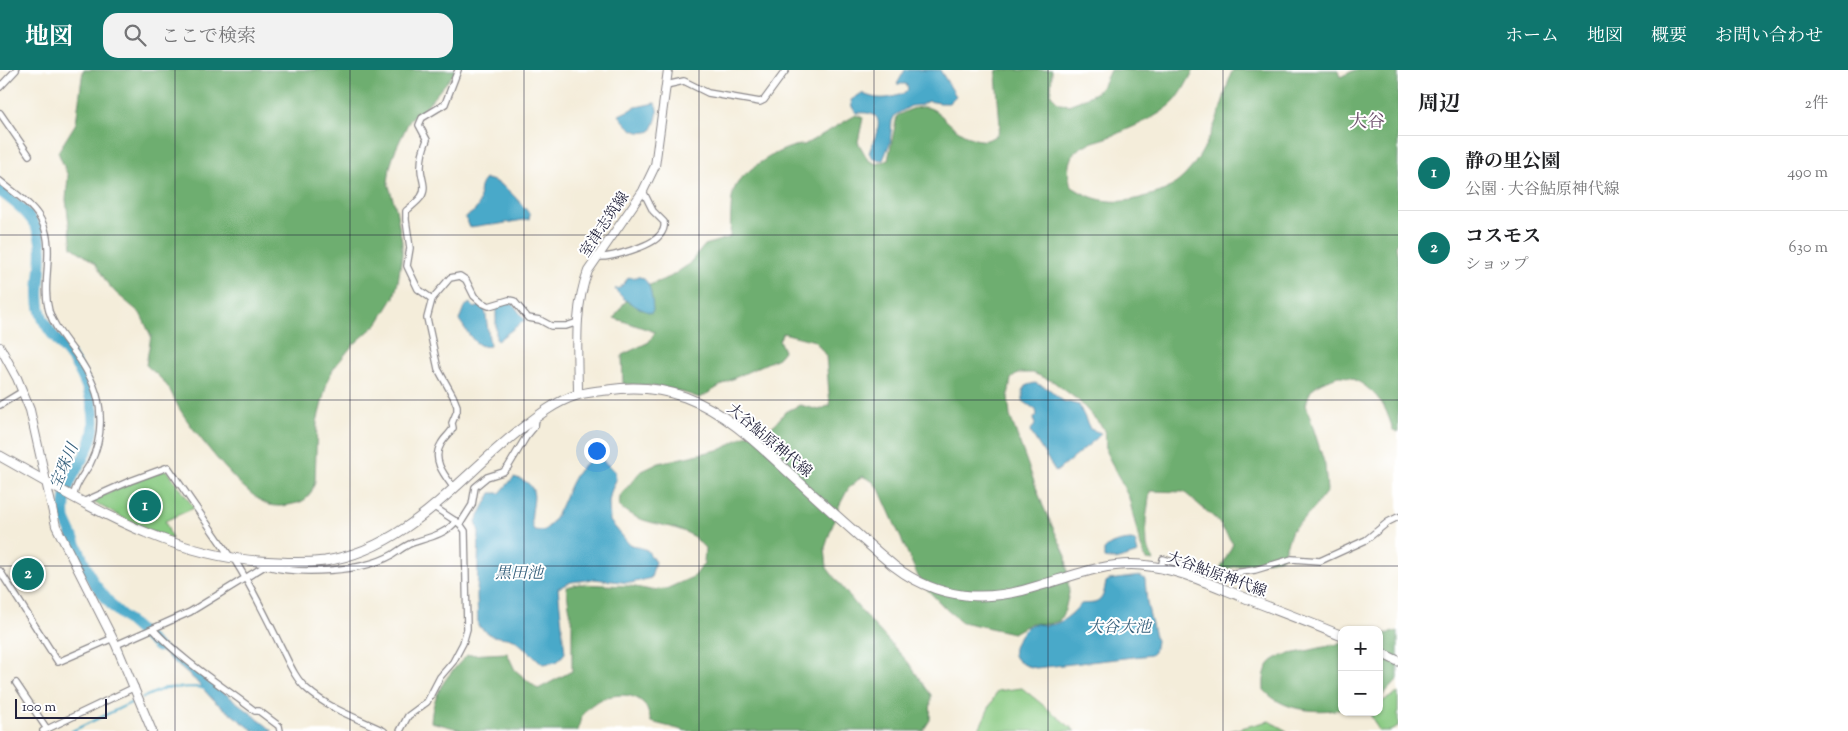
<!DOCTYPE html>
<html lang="ja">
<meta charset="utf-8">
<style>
:root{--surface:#fff;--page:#f2f2f2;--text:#202124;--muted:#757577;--line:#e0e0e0;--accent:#0f766e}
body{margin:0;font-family:"Sorts Mill Goudy","Noto Serif JP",serif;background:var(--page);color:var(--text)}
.controls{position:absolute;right:15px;bottom:15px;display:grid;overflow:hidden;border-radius:10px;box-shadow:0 1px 4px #0004}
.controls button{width:45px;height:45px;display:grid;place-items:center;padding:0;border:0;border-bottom:1px solid var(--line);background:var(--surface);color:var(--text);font:25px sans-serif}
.scale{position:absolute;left:15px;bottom:12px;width:92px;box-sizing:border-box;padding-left:5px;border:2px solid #22223b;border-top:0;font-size:14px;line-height:18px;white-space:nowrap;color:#22223b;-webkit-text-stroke:4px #fff;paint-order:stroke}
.you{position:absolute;left:596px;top:380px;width:18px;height:18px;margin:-12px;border:4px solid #fff;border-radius:50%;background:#1a73e8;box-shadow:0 0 0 8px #1a73e833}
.badge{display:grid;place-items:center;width:32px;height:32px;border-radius:50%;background:var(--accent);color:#fff;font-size:16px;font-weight:700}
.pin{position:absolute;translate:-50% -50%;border:2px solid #fff;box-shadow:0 1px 5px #0006}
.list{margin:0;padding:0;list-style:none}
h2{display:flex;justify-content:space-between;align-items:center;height:65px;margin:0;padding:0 20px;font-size:21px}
h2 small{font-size:16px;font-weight:400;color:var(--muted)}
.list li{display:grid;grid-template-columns:32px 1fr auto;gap:15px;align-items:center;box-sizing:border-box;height:75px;padding:0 20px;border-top:1px solid var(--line)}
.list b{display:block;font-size:19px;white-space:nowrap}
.list p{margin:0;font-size:16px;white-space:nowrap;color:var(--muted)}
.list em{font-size:16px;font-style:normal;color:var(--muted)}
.icon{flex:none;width:28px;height:28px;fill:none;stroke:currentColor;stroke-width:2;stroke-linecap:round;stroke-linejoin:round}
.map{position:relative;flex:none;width:1398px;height:661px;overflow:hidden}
header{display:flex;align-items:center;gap:30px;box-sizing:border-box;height:70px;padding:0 25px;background:var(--accent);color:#fff}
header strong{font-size:24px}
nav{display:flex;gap:28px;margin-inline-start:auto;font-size:18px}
.search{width:350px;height:45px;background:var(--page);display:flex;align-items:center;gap:12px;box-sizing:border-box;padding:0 18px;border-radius:15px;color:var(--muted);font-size:19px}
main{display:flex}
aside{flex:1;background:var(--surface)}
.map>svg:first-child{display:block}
.green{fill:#89ca82;stroke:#56765e}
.forest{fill:#6eae70;stroke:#486856}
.water{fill:#4aa9c9;stroke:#366682}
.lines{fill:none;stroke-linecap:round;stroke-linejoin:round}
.stream{stroke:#4aa9c9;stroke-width:2}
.river{stroke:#4aa9c9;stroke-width:11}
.street-casing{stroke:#8b888a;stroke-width:8}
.secondary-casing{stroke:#8b888a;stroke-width:10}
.primary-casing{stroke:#8b888a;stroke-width:11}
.street{stroke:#fff;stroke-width:5.5}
.secondary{stroke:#fff;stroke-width:8}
.primary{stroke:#fff;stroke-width:9}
.grid{fill:none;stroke:#22223b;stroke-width:1;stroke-opacity:0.55}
.labels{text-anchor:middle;stroke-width:4;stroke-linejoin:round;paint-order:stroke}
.street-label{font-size:15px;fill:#22223b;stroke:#fff}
.water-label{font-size:16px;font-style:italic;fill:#345f7b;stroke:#fff}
.quarter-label{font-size:18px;fill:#6d506d;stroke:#fff}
</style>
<header>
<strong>地図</strong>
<div class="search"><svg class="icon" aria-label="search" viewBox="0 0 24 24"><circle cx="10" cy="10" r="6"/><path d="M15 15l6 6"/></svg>ここで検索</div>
<nav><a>ホーム</a><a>地図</a><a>概要</a><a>お問い合わせ</a></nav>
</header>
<main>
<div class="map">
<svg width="1398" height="661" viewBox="0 0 1398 661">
<rect width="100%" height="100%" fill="#fff"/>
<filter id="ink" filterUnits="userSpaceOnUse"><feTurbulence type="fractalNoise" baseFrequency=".02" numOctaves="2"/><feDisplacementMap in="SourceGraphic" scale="10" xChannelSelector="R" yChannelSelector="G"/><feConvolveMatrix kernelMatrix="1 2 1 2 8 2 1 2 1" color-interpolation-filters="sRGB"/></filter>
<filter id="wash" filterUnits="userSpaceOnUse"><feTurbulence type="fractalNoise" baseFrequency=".0096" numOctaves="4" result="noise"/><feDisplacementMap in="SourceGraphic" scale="20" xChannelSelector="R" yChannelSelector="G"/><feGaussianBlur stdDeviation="1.12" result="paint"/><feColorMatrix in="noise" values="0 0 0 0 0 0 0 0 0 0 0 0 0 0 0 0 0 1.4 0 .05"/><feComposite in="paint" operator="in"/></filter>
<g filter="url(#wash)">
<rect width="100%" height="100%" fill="#f4edda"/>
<g class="green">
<path d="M 166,400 L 168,401 L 194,438 L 165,451 L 172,469 L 144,459 L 93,432 L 92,430 L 136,411 Z"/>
<path d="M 1022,618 L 1075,661 L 978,661 L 997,621 Z"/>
<path d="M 1398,623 L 1398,657 L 1390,661 L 1379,661 L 1369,642 L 1379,642 L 1379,633 Z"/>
<path d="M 1269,651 L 1287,661 L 1229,661 Z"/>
</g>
<g class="forest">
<path d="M 83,0 L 457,0 L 423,40 L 410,49 L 395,81 L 390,97 L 388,113 L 396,139 L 402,172 L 402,185 L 398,212 L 394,227 L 378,253 L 352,276 L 334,298 L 328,309 L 317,352 L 315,411 C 312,424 307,432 293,434 C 285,436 279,437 270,435 C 245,428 193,361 179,338 C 175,331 172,323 168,317 C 162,309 154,302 146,295 L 151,266 L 140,243 L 116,223 L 107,213 L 95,193 L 72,177 L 66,130 L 68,106 L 58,82 L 76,53 Z"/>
<path d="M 997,0 L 1052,0 L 1051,25 L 1059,33 L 1068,35 L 1079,31 L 1097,22 L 1103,15 L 1110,0 L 1194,0 C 1188,10 1182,24 1173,33 C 1157,48 1132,57 1112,66 C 1100,71 1079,73 1072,86 C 1067,96 1068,106 1071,116 C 1092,131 1114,135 1140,128 C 1148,125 1158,124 1165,120 C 1203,102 1220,43 1230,6 L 1233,0 L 1338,0 L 1340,7 L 1355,0 L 1398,0 L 1398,170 L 1396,176 L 1398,189 L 1398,362 L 1393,360 C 1390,351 1388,343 1383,335 C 1374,321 1355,305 1338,306 C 1335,307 1330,309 1327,310 C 1314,315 1309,320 1306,335 L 1325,395 L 1327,421 L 1309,444 L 1292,460 L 1282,488 L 1220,500 L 1233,474 L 1217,450 L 1184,422 L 1150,421 L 1146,450 L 1147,476 L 1154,491 L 1146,490 L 1140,474 L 1129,428 L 1106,382 L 1105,360 L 1079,331 L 1054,312 L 1033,303 L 1018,303 L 1011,309 L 1008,326 L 1010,346 L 1043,436 L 1066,486 L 1069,523 L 1065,540 L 1059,551 L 1049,554 L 1031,553 L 1013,563 L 962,552 L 947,540 L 921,513 L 879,419 L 872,411 L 862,406 L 848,419 L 838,438 L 825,478 L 827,498 L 861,541 L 908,592 L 931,625 L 930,650 L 923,661 L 686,661 L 651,652 C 649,645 647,635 641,631 C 625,618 591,628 582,646 C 580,650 579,656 578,661 L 466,661 L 431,652 C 433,621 447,606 467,585 L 507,583 L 515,600 L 538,619 L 572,601 L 572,554 L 566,517 L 579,514 L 630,516 L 651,520 L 666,519 L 695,506 L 704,493 L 705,478 C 701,475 698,470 694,467 C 671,451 643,458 619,436 L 620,426 L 640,402 L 659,393 L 722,379 L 746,365 L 764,363 L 776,353 L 785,342 L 800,335 L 819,340 L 830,335 L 826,286 L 815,271 L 783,263 L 779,270 L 784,281 L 778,288 L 730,310 L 700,328 C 672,318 652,315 623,314 L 622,285 L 649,272 L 655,262 L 614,248 L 624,233 L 642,218 L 670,207 L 688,195 L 705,175 L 730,167 C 731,155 730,130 734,120 C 740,101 785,74 804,75 L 856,45 L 863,48 L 858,72 L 868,90 L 877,94 L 888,90 L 897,46 C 939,22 937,52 968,66 C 973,69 981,71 987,70 C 990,69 995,66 998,64 L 1000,55 L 996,5 Z"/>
<path d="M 1398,561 L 1398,609 L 1379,629 L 1379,565 Z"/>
<path d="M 1342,573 L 1342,639 C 1315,643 1283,641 1264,620 C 1262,586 1279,586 1306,581 C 1318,578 1330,576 1342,573 Z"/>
</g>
<g class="water">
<path d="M 905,0 L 940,0 L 956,26 L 949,33 L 940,33 L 928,31 L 921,35 L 911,36 L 895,45 L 892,51 L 890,73 L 883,90 L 874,89 L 869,83 C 876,62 891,40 856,43 L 852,37 L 851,30 L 862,23 C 876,31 892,29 906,22 L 908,19 L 906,14 L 897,14 Z"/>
<path d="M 655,33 C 660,42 656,52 651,61 C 635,66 628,57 619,45 L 636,37 Z"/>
<path d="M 485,109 C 504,110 519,132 530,144 L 529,149 L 494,155 L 490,154 L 470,157 L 465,147 C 491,134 471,123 485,109 Z"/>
<path d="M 629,207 L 632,208 C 651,201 652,228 653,240 L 651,243 C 638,238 623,231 615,219 L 620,218 Z"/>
<path d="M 470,233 L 475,238 L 482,235 L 485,239 L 490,276 C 475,280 467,260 459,250 L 464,237 Z"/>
<path d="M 505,233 L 513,234 L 525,250 L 497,271 L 496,268 L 496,240 L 497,237 Z"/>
<path d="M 1035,313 L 1049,319 L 1063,331 L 1079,335 L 1090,359 L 1101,363 L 1097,368 L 1056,402 L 1030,361 L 1035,355 L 1034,348 L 1037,345 L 1036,340 L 1023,331 L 1023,320 L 1027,315 Z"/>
<path d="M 598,387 L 615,401 L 616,410 L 611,422 L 609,432 L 610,451 L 629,474 L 647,480 L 655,492 L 651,508 L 631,513 L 594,509 L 571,512 L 558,518 L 565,583 L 557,592 L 543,594 L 514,569 L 492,566 L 478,556 L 477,526 L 479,463 L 476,451 L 491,423 L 500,423 L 514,407 C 550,416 524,441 534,460 L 543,461 C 567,445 565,397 598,387 Z"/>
<path d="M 1131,470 L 1135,471 L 1138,483 L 1115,490 L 1104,488 L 1104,480 C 1111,472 1121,471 1131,470 Z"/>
<path d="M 1140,506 L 1145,509 L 1147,533 L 1156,571 L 1154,582 L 1151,585 L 1036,598 C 1016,594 1007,586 1019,567 C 1022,562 1025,558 1030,555 C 1036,552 1042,556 1049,555 C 1063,554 1072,543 1081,534 C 1085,533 1090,534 1094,533 C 1104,531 1104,520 1106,512 L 1109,510 Z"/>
<path d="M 151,565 C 190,598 233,628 273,661 L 254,661 L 214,631 L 195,610 L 144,567 Z"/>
</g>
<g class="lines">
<g class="stream">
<path d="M 142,628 L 165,618 L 198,617 L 204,619"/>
<path d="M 72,661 L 137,630"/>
</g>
<path class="river" d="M 0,121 C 14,132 29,142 37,159 C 49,187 31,221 43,249 C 50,266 65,277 74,292 C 85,309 94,332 94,352 C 94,377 77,394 69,415 C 65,426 64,438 65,449 L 93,512 L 113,537 L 158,577"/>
</g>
</g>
<g filter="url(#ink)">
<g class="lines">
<defs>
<g id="street">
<path d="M 666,15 L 684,11 L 708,23 L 760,32 L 764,30 L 786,0"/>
<path d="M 0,17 L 16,0"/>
<path d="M 0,43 L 29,85"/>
<path d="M 0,111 C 15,124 35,135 43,154 C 55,181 41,213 49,241 C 54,257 65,269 75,283 C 88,301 100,324 100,346 C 101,362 97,380 90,394 C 84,404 76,413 74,424"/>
<path d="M 598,187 C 611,188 651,176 659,166 C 663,162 665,158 664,152 L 653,141 L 643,121"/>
<path d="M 432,229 L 418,219 L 407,196 L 410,178 L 406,150 L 406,141 C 411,137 417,132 421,127 C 428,117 420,107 421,97 C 421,87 423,79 427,70 L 419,55 L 422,48 L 445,34 L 458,0"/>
<path d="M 0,335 L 23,321"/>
<path d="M 454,418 C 445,406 431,390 441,374 C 444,368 450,364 453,358 L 452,353 L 457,341 L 457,336 L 453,326 L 438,299 L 427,248 L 432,229 L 450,208 L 460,206 L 466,210 L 474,226 L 482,233 L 489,236 L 509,230 L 514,231 L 528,248 L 540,250 L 551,256 L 566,256 L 578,252"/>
<path d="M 83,432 L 130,411 L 168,397 L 231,488"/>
<path d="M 460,454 L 472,435 L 475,417 L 487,407 L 503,402 L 508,397 L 526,367 L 535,356 L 536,348"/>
<path d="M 234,489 C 251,516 265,544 279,573 C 287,588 294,608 307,619 C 329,639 357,648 384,661"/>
<path d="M 267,496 C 300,505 362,502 392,485 C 399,481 404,476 412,473 C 427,468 447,464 456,451"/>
<path d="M 1161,498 L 1163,489 L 1210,503 L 1234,503 L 1255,500 L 1292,489 L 1320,491 L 1366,470 L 1388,452 L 1398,447"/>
<path d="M 0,501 L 58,592 L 113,568"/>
<path d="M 153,559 C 182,591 221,615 255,641 L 259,641 L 279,656 L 280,661"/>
<path d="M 116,575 L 190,542 L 268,494"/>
<path d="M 16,613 L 47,659"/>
<path d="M 43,661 L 135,617"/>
<path d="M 400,661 L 408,646 L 427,632 L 440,607 L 453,592 L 463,573 L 467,559 L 465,461 L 460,454 L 434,437"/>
</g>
<g id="secondary">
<path d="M 0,277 L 17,308 L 30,340 L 56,456 L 116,575 L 152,661"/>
<path d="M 578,325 C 578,284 573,240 588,201 L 643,121 L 655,96 L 668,0"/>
</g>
<g id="primary">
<path d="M 0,386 C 88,435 174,491 278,492 C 294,493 309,493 325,491 C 406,479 456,411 516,363 C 535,348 554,332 577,325 C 587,322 598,321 608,320 C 634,316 660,318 685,327 C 725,342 755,371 785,399 C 821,432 857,465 894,496 C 938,530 986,533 1038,516 C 1072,506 1105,492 1141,495 C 1177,498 1210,514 1243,527 C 1276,540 1309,552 1342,566"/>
<path d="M 1379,582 L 1398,591"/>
</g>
</defs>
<use href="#street" class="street-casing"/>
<use href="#secondary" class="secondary-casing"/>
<use href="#primary" class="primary-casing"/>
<use href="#street" class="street"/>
<use href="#secondary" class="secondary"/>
<use href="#primary" class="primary"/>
</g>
</g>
<path class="grid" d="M 175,0 L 175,661M 350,0 L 350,661M 524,0 L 524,661M 699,0 L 699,661M 874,0 L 874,661M 1048,0 L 1048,661M 1223,0 L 1223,661M 0,165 L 1398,165M 0,330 L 1398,330M 0,496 L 1398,496"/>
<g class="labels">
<g class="street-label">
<text transform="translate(604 154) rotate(-56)" y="5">室津志筑線</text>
<text transform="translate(770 370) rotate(40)" y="5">大谷鮎原神代線</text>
<text transform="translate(1217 504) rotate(20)" y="5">大谷鮎原神代線</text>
</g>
<g class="water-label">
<text transform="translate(63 396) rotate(-67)" y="6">宝珠川</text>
<text x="519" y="508">黒田池</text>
<text x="1119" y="562">大谷大池</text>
</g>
<g class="quarter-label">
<text x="1367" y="57">大谷</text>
</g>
</g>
</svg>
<div class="controls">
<button>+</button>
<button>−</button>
</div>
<div class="scale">100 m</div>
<div class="you"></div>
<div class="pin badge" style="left:145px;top:436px">1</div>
<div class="pin badge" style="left:28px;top:504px">2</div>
</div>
<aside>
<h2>周辺<small>2件</small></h2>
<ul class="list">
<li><span class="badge">1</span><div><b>静の里公園</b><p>公園 · 大谷鮎原神代線</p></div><em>490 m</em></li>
<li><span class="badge">2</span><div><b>コスモス</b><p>ショップ</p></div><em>630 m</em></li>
</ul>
</aside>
</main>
